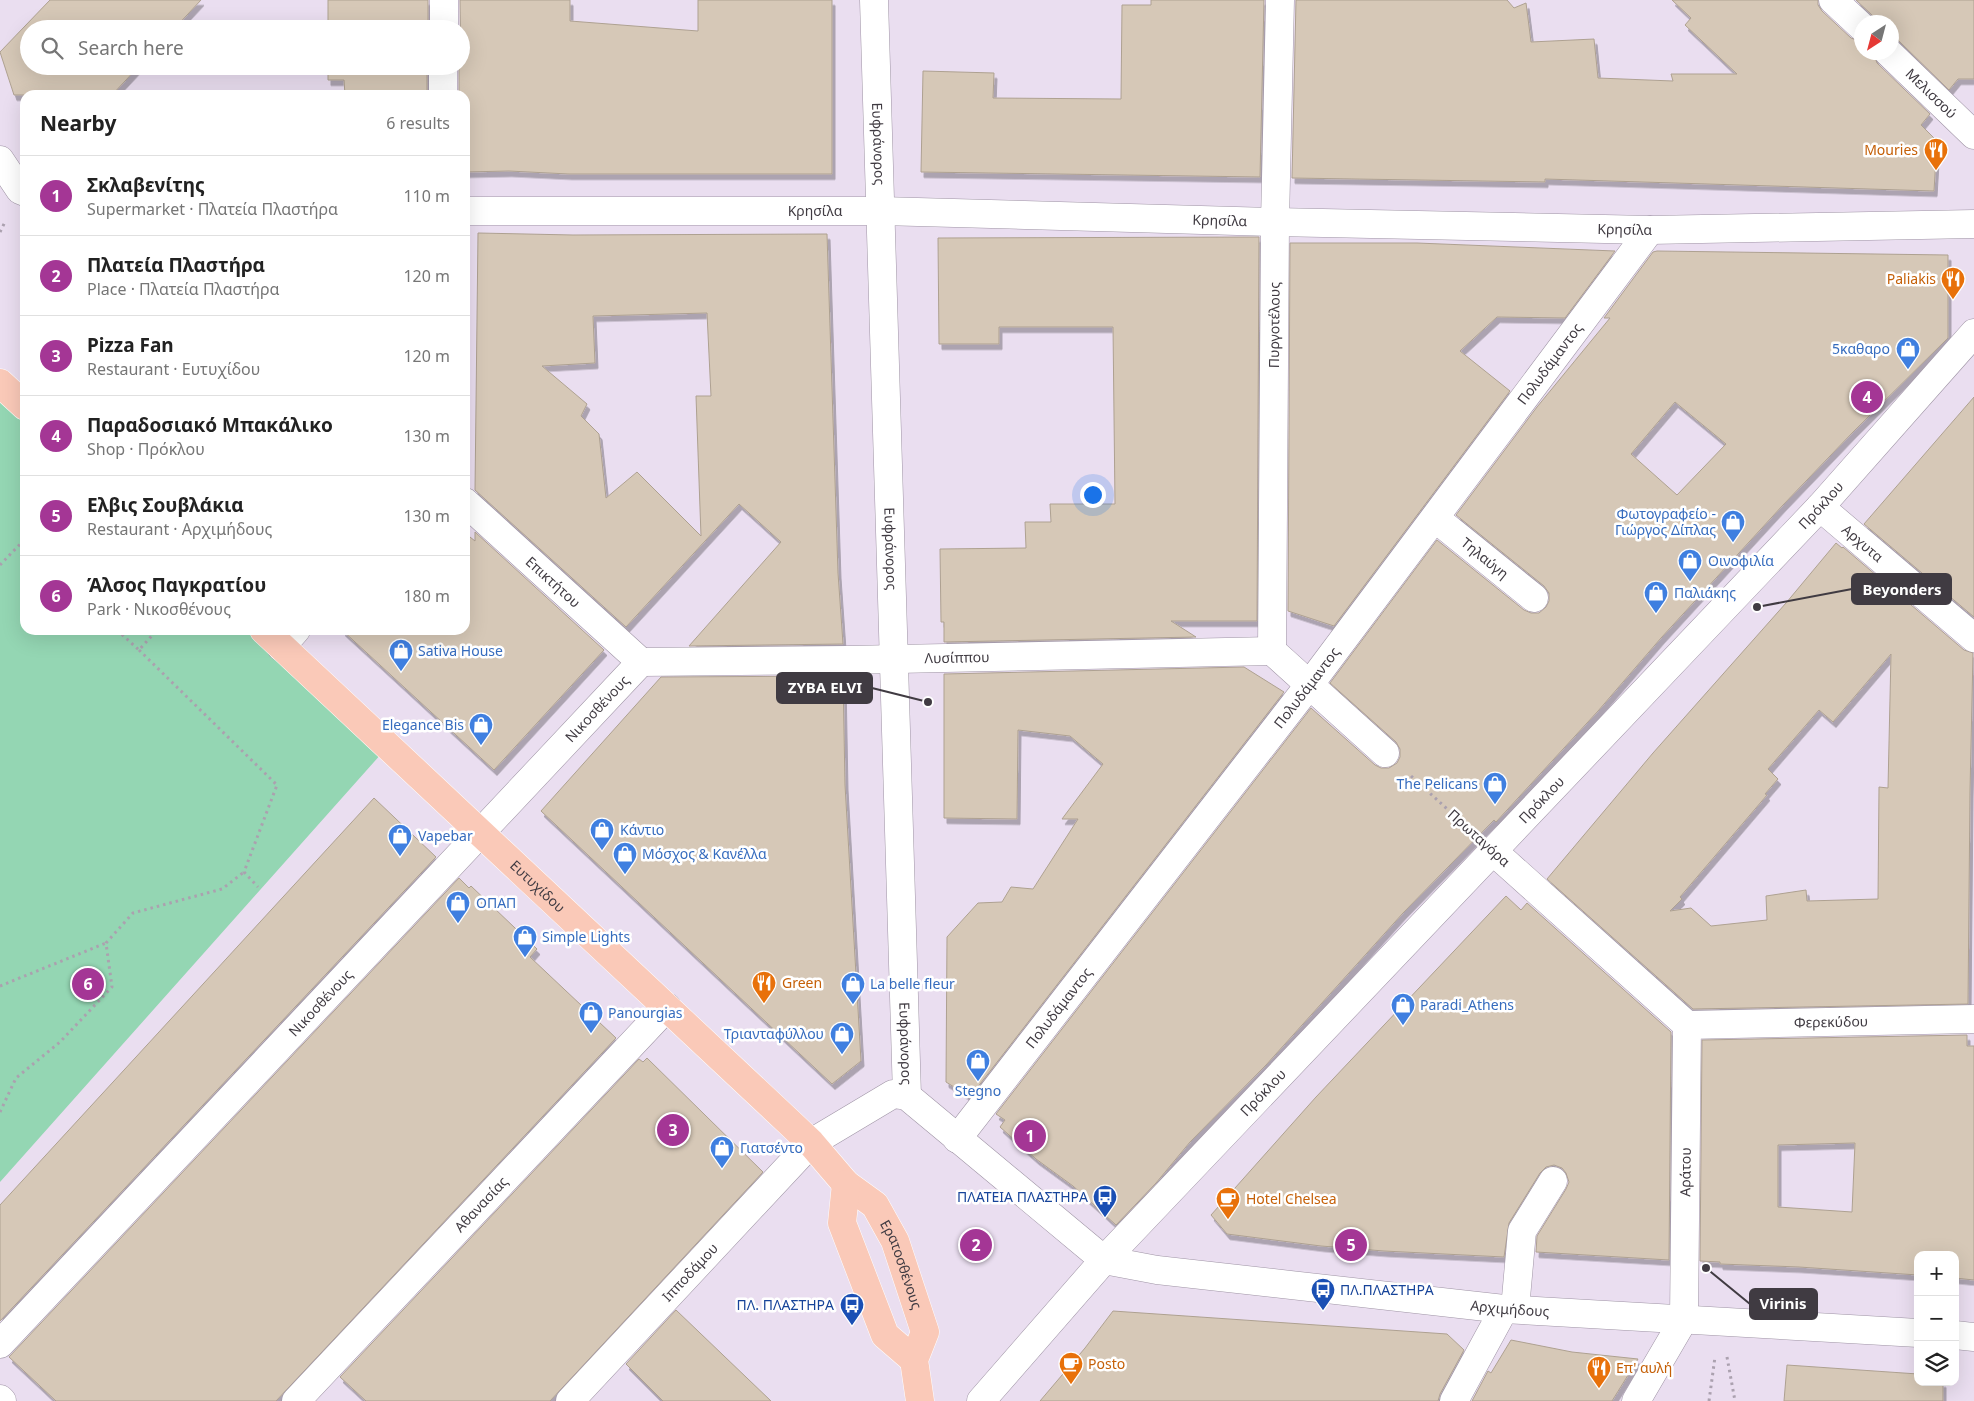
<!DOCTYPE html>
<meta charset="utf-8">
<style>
:root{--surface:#fff;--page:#f2f2f2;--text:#222;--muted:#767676;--line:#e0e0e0;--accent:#a43695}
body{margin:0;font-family:"Noto Sans",sans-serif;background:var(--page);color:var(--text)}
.controls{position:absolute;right:15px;bottom:15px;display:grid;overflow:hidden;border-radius:10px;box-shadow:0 5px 20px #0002}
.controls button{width:45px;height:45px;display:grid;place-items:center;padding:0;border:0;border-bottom:1px solid var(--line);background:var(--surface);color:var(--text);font:25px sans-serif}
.compass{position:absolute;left:1854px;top:15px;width:45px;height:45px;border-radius:50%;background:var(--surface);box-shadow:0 5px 20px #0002;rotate:216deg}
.you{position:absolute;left:1092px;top:494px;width:18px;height:18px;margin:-12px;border:4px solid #fff;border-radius:50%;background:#1a73e8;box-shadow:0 0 0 8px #1a73e833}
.badge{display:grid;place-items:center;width:32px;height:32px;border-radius:50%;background:var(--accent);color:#fff;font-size:16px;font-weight:700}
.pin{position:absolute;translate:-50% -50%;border:2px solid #fff;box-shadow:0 1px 5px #0006}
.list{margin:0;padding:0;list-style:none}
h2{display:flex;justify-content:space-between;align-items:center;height:65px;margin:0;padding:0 20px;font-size:21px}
h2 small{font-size:16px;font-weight:400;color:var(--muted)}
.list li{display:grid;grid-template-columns:32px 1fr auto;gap:15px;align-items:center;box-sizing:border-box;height:80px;padding:0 20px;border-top:1px solid var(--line)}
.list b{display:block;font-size:19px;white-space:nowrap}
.list p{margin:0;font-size:16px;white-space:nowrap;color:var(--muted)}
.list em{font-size:16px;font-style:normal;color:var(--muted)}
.icon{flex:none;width:28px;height:28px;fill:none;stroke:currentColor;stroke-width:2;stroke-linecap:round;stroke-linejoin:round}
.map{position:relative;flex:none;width:1974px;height:1401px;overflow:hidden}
.search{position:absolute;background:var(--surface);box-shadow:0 5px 20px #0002;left:20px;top:20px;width:450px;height:55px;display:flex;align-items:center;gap:12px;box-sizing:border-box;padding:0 18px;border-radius:28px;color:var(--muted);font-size:19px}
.panel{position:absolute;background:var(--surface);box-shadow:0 5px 20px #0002;left:20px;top:90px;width:450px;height:545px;border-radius:15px}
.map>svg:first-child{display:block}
.green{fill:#94d6b3}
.building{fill:#d6c8b7;stroke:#aea191;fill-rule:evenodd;filter:url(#shadow)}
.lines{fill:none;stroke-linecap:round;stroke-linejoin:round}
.minor-casing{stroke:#9f94a5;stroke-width:29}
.major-casing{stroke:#fff;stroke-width:29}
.path{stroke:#aba1af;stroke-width:3;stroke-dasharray:2.5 4;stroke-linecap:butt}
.minor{stroke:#fff;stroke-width:28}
.major{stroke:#fac9b8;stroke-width:28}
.labels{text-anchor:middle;stroke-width:5;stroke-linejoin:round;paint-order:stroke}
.street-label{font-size:14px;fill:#403b42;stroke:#fff}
.food-label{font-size:14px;fill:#c56008;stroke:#fff;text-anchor:start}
.shop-label{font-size:14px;fill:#366cbe;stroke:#fff;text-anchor:start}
.transit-label{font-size:14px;fill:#164399;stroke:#fff;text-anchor:end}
.leader{fill:none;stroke:#403b42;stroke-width:2}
.callout-dot{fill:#403b42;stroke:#fff;stroke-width:2}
.callout{fill:#403b42;stroke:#403b42;stroke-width:2}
.callout-label{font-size:15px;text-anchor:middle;font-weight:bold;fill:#fff}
</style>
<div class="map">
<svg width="1974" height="1401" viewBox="0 0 1974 1401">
<defs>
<filter id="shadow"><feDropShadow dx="3" dy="5.5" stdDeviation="0" flood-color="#0004"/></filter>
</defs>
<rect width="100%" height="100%" fill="#eadef0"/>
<path class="green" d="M 0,400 L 25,423 L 25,630 L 249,630 L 382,753 L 0,1182 Z"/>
<g class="building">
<path d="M 50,0 L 201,0 L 174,29 L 29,29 L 29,66 L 139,66 L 112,95 L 14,95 L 0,52 Z"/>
<rect x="328" y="0" width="100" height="29"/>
<path d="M 460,0 L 570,0 L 570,21 L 698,31 L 698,0 L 832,0 L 832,174 L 569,174 L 509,171 L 465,172 L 465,95 L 459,95 L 459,66 L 461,66 Z"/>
<path d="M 1151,0 L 1264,0 L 1260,177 L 921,172 L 923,71 L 994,73 L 993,98 L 1121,99 L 1122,5 L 1151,5 Z"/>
<path d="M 1296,0 L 1507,0 L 1514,8 L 1526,3 L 1531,42 L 1594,39 L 1598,78 L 1673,81 L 1671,74 L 1737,74 L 1685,25 L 1691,18 L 1672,0 L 1818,0 L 1818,5 L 1822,11 L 1851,38 L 1862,42 L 1862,52 L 1873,52 L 1877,63 L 1930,114 L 1921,125 L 1937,141 L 1934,191 L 1545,179 L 1545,182 L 1292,178 Z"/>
<path d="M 1856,0 L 1974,0 L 1974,79 L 1958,79 L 1949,90 L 1899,41 L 1892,37 L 1892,22 L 1877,22 L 1873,16 Z"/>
<path d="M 328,66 L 427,66 L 427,95 L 345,95 L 344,80 L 328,80 Z"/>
<path d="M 478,233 L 573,235 L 827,234 L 838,573 L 843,644 L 689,646 L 781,542 L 739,504 L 626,627 L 475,490 ZM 707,313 L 711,396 L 696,396 L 701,536 L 637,472 L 606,498 L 599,434 L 581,416 L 587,404 L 542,366 L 595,363 L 593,316 Z"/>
<path d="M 1259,237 L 1257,621 L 1171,621 L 1196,637 L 944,642 L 944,622 L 941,622 L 940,549 L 1026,548 L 1025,522 L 1051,522 L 1050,504 L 1115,504 L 1113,327 L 999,327 L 999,344 L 939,344 L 938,238 Z"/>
<path d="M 1290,243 L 1417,243 L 1615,251 L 1565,318 L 1497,317 L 1460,351 L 1510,391 L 1334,626 L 1288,611 Z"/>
<path d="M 1657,251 L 1948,255 L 1948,338 L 1853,432 L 1783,505 L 1661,638 L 1598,711 L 1496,822 L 1494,820 L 1403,913 L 1266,1065 L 1190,1142 L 1156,1183 L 1116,1225 L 1073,1186 L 1036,1159 L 1000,1127 L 1005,1120 L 996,1114 L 1311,708 L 1375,765 L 1381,768 L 1389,768 L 1397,763 L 1400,757 L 1400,749 L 1396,742 L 1330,683 L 1437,540 L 1524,610 L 1531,613 L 1539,613 L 1546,607 L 1549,601 L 1549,593 L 1544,586 L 1456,515 L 1537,407 L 1610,318 L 1604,318 L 1653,252 ZM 1675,402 L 1726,444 L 1677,495 L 1631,454 Z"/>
<path d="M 1974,397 L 1974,617 L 1864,524 Z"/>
<path d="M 475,532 L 604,650 L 494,770 L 342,630 L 465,630 L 465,533 L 475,541 Z"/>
<path d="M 1836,543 L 1842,548 L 1843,547 L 1964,650 L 1973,653 L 1970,791 L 1968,1004 L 1693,1009 L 1547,879 L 1653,753 L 1786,603 ZM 1891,654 L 1888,788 L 1879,787 L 1878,899 L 1807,901 L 1806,890 L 1766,896 L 1767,920 L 1711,926 L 1691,908 L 1670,911 L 1682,899 L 1680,897 L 1767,795 L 1765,794 L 1778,779 L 1768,769 L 1819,710 L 1833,722 Z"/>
<path d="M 1244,667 L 1284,692 L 970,1097 L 946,1082 L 947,937 L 978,903 L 1002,902 L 1011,887 L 1033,889 L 1078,819 L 1062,819 L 1103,764 L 1070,736 L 1018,730 L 1017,819 L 944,818 L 944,674 Z"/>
<path d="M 843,676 L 845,785 L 861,1061 L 832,1084 L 541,811 L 661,677 Z"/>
<path d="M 374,798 L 436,857 L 0,1321 L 0,1205 Z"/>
<path d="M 459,878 L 469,888 L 471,886 L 537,949 L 530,957 L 616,1038 L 276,1401 L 56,1401 L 9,1357 Z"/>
<path d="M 1506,896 L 1521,910 L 1527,903 L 1671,1032 L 1669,1260 L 1536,1252 L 1537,1236 L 1566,1189 L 1569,1182 L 1566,1173 L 1562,1168 L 1554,1165 L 1546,1167 L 1540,1173 L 1509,1223 L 1504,1257 L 1384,1251 L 1321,1246 L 1227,1234 L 1211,1215 L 1316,1097 Z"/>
<path d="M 1967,1035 L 1967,1046 L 1974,1046 L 1974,1280 L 1955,1278 L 1955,1255 L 1918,1255 L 1918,1275 L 1799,1267 L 1720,1264 L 1720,1262 L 1700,1261 L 1702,1040 ZM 1855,1143 L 1852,1212 L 1778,1207 L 1778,1145 Z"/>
<path d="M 647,1058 L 763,1172 L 550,1401 L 366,1401 L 340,1377 L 639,1059 L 643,1062 Z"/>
<path d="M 676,1310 L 771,1401 L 663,1401 L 626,1364 Z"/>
<path d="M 1113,1311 L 1447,1334 L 1464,1350 L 1440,1394 L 1438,1401 L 1040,1401 L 1085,1348 Z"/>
<path d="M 1511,1340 L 1572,1352 L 1638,1359 L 1612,1401 L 1472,1401 L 1488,1371 L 1491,1373 Z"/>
<path d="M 1787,1365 L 1918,1374 L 1918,1382 L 1943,1382 L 1943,1401 L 1784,1401 Z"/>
</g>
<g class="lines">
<defs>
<g id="minor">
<path id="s1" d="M 874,0 L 907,1096"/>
<path d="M 1833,0 L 1862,27"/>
<path d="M 444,29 L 444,0"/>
<path id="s2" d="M 1888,52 L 1974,135"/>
<path d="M 443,95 L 443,66"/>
<path d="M 0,160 L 20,190 L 25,192"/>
<path id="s3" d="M 465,211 L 881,211 L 1275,222 L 1650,230 L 1974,224"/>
<path id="s4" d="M 465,502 L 641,662"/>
<path id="s5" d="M 1820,507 L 1974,638"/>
<path id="s6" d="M 1435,518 L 1534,598"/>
<path d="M 281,647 L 296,630"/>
<path id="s7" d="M 1272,651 L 1275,222 L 1280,0"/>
<path d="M 1272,651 L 1385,753"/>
<path id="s8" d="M 641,662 L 848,660 L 1272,651"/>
<path d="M 1494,852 L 1687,1025"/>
<path id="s9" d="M 1687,1025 L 1974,1019"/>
<path id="s10" d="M 957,1139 L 1310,684 L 1650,230"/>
<path id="s11" d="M 1104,1260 L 1157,1270 L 1504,1309 L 1918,1333"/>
<path d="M 1515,1309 L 1522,1231 L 1553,1181"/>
<path d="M 1955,1335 L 1974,1337"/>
<path id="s12" d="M 0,1344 L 641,662"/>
<path d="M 0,1399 L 2,1401"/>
<path id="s13" d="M 296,1401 L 667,1007"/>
<path id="s14" d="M 570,1401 L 811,1143 L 893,1094 L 907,1096 L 1104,1260"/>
<path id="s15" d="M 981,1401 L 1104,1260 L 1820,507 L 1974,333"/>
<path d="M 1454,1401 L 1504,1309"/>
<path id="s16" d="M 1636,1401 L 1684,1319 L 1687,1025"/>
</g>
<g id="major">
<path d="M 0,383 L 25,406"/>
<path id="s17" d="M 264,630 L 790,1123 L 811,1143 L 846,1184 L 875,1205 L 895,1241 L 925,1332 L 914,1360 L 920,1401"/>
<path d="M 846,1184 L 842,1223 L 885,1335 L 914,1360"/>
</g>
</defs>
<use href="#minor" class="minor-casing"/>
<use href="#major" class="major-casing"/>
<g class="path">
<path d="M 0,232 L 5,222"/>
<path d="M 21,544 L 25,547"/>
<path d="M 0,565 L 25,539"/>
<path d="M 117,630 L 139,650 L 157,630"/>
<path d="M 139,650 L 277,785 L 244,872 L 258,887"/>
<path d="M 1411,776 L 1468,828"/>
<path d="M 0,986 L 106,943"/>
<path d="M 0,1112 L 16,1078 L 60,1042 L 112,987 L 106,943 L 133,913 L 222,889 L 244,872"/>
<path d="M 1727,1357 L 1735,1401"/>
<path d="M 1709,1401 L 1715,1357"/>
</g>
<use href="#minor" class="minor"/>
<use href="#major" class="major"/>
</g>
<defs>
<symbol id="restaurant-pin" viewBox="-11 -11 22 30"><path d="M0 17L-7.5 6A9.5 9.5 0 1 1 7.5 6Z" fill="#e8710a" stroke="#fff"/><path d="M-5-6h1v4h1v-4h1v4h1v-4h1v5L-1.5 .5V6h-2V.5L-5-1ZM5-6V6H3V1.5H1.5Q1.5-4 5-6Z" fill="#fff"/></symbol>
<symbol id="shop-pin" viewBox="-11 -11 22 30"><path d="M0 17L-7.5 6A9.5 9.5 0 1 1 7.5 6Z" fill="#3f7fe0" stroke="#fff"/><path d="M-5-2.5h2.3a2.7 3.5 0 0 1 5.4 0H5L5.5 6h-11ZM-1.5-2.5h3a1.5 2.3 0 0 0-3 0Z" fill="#fff"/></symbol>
<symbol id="bus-pin" viewBox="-11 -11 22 30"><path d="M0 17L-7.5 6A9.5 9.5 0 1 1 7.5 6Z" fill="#1a4fb4" stroke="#fff"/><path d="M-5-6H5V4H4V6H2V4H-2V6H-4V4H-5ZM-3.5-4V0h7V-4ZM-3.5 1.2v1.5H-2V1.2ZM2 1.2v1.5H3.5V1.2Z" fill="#fff"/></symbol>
<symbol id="cafe-pin" viewBox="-11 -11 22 30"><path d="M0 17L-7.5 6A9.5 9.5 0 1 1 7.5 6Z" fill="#e8710a" stroke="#fff"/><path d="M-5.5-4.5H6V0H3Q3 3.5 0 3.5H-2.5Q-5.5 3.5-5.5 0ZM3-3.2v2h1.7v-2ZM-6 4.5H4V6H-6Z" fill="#fff"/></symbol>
</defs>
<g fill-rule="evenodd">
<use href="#restaurant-pin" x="1922" y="136" width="28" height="38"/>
<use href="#restaurant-pin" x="1939" y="265" width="28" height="38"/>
<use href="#shop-pin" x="1894" y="335" width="28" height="38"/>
<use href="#shop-pin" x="1719" y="508" width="28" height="38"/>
<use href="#shop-pin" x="1676" y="547" width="28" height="38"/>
<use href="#shop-pin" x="1642" y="579" width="28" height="38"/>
<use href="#shop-pin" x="387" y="637" width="28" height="38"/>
<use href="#shop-pin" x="467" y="711" width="28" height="38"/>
<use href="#shop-pin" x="1481" y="770" width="28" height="38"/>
<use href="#shop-pin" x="588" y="816" width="28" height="38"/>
<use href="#shop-pin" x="386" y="822" width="28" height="38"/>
<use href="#shop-pin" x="611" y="840" width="28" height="38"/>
<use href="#shop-pin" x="444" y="889" width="28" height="38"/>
<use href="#shop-pin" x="511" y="923" width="28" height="38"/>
<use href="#restaurant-pin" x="750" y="969" width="28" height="38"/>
<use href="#shop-pin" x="839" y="970" width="28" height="38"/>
<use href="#shop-pin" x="1389" y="991" width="28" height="38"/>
<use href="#shop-pin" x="577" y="999" width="28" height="38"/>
<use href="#shop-pin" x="828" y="1020" width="28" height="38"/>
<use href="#shop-pin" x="964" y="1047" width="28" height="38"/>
<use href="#shop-pin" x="708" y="1134" width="28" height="38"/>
<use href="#bus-pin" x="1091" y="1183" width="28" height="38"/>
<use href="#cafe-pin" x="1214" y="1185" width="28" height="38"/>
<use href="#bus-pin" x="1309" y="1276" width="28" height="38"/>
<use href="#bus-pin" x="838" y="1291" width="28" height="38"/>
<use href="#cafe-pin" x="1057" y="1350" width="28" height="38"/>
<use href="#restaurant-pin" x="1585" y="1354" width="28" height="38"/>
</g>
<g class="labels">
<g class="street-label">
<text dy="5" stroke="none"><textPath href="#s2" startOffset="60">Μελισσού</textPath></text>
<text dy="5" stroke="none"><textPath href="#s1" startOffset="144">Ευφράνορος</textPath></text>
<text dy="5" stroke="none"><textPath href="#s3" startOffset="350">Κρησίλα</textPath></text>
<text dy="5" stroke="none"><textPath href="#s3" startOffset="755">Κρησίλα</textPath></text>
<text dy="5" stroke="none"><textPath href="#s3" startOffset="1160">Κρησίλα</textPath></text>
<text dy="5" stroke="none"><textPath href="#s7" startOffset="326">Πυργοτέλους</textPath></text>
<text dy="5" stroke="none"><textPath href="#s10" startOffset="976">Πολυδάμαντος</textPath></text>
<text dy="5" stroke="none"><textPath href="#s15" startOffset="1228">Πρόκλου</textPath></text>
<text dy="5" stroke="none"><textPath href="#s5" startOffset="56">Αρχυτα</textPath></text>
<text dy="5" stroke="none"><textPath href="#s1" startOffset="549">Ευφράνορος</textPath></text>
<text dy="5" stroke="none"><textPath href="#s6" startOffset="64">Τηλαύγη</textPath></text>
<text dy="5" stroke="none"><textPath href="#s4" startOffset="119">Επικτήτου</textPath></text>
<text dy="5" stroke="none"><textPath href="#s8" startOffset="316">Λυσίππου</textPath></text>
<text dy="5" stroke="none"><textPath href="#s10" startOffset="571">Πολυδάμαντος</textPath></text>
<text dy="5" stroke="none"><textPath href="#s12" startOffset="872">Νικοσθένους</textPath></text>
<text dy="5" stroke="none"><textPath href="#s15" startOffset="822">Πρόκλου</textPath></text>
<text transform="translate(1479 838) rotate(42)" y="5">Πρωταγόρα</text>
<text dy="5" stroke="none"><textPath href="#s17" startOffset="375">Ευτυχίδου</textPath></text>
<text dy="5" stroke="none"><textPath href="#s12" startOffset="468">Νικοσθένους</textPath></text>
<text dy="5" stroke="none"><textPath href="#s10" startOffset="166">Πολυδάμαντος</textPath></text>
<text dy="5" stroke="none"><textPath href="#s9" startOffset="144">Φερεκύδου</textPath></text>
<text dy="5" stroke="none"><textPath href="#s1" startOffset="1044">Ευφράνορος</textPath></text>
<text dy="5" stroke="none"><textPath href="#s15" startOffset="418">Πρόκλου</textPath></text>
<text dy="5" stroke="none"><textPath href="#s16" startOffset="242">Αράτου</textPath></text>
<text dy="5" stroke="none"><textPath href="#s13" startOffset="270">Αθανασίας</textPath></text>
<text dy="5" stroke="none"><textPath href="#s17" startOffset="905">Ερατοσθένους</textPath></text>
<text dy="5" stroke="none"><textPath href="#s14" startOffset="176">Ιπποδάμου</textPath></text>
<text dy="5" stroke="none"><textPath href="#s11" startOffset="409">Αρχιμήδους</textPath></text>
</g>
<g class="food-label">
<text x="1918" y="155" text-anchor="end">Mouries</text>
<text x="1936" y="284" text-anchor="end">Paliakis</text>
<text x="782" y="988">Green</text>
<text x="1246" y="1204">Hotel Chelsea</text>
<text x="1088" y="1369">Posto</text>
<text x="1616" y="1373">Επ' αυλή</text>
</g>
<g class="shop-label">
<text x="1890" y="354" text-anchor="end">5καθαρο</text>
<text x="1716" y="519" text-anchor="end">Φωτογραφείο -<tspan x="1716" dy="16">Γιώργος Δίπλας</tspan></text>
<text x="1708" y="566">Οινοφιλία</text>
<text x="1674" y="598">Παλιάκης</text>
<text x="418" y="656">Sativa House</text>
<text x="464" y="730" text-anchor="end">Elegance Bis</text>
<text x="1478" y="789" text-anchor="end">The Pelicans</text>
<text x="620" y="835">Κάντιο</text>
<text x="418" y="841">Vapebar</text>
<text x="642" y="859">Μόσχος &amp; Κανέλλα</text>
<text x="476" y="908">ΟΠΑΠ</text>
<text x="542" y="942">Simple Lights</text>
<text x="870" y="989">La belle fleur</text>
<text x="1420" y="1010">Paradi_Athens</text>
<text x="608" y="1018">Panourgias</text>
<text x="824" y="1039" text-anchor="end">Τριανταφύλλου</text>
<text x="978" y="1096" text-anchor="middle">Stegno</text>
<text x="740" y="1153">Γιατσέντο</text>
</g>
<g class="transit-label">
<text x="1088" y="1202">ΠΛΑΤΕΙΑ ΠΛΑΣΤΗΡΑ</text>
<text x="1340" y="1295" text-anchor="start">ΠΛ.ΠΛΑΣΤΗΡΑ</text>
<text x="834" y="1310">ΠΛ. ΠΛΑΣΤΗΡΑ</text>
</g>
</g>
<path class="leader" d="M1757 607L1852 589M928 702L872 688M1706 1268L1750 1304"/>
<g class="callout-dot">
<circle cx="1757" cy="607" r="5"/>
<circle cx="928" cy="702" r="5"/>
<circle cx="1706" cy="1268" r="5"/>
</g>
<g class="callout">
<rect x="1852" y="574" width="99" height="30" rx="5"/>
<rect x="777" y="673" width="95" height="30" rx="5"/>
<rect x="1750" y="1289" width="67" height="30" rx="5"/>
</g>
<g class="callout-label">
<text x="1902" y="595">Beyonders</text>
<text x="825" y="693">ΖΥΒΑ ELVI</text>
<text x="1783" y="1309">Virinis</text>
</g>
</svg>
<div class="controls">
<button>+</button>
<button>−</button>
<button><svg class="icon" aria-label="layers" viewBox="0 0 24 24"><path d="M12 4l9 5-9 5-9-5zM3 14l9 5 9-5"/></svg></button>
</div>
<svg class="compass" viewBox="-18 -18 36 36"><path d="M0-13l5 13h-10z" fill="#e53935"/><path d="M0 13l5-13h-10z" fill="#767676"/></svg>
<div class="you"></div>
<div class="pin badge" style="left:1030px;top:1136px">1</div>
<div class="pin badge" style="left:976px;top:1245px">2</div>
<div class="pin badge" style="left:673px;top:1130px">3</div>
<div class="pin badge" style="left:1867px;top:397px">4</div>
<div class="pin badge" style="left:1351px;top:1245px">5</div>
<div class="pin badge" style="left:88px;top:984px">6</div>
<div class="search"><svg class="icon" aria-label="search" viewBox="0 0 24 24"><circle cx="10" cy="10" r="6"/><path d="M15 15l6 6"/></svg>Search here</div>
<section class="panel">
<h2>Nearby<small>6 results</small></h2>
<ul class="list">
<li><span class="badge">1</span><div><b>Σκλαβενίτης</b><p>Supermarket · Πλατεία Πλαστήρα</p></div><em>110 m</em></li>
<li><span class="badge">2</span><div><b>Πλατεία Πλαστήρα</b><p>Place · Πλατεία Πλαστήρα</p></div><em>120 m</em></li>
<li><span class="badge">3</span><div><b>Pizza Fan</b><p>Restaurant · Ευτυχίδου</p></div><em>120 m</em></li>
<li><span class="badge">4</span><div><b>Παραδοσιακό Μπακάλικο</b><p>Shop · Πρόκλου</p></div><em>130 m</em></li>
<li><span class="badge">5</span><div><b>Ελβις Σουβλάκια</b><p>Restaurant · Αρχιμήδους</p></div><em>130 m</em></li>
<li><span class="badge">6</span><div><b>Άλσος Παγκρατίου</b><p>Park · Νικοσθένους</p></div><em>180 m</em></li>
</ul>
</section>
</div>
